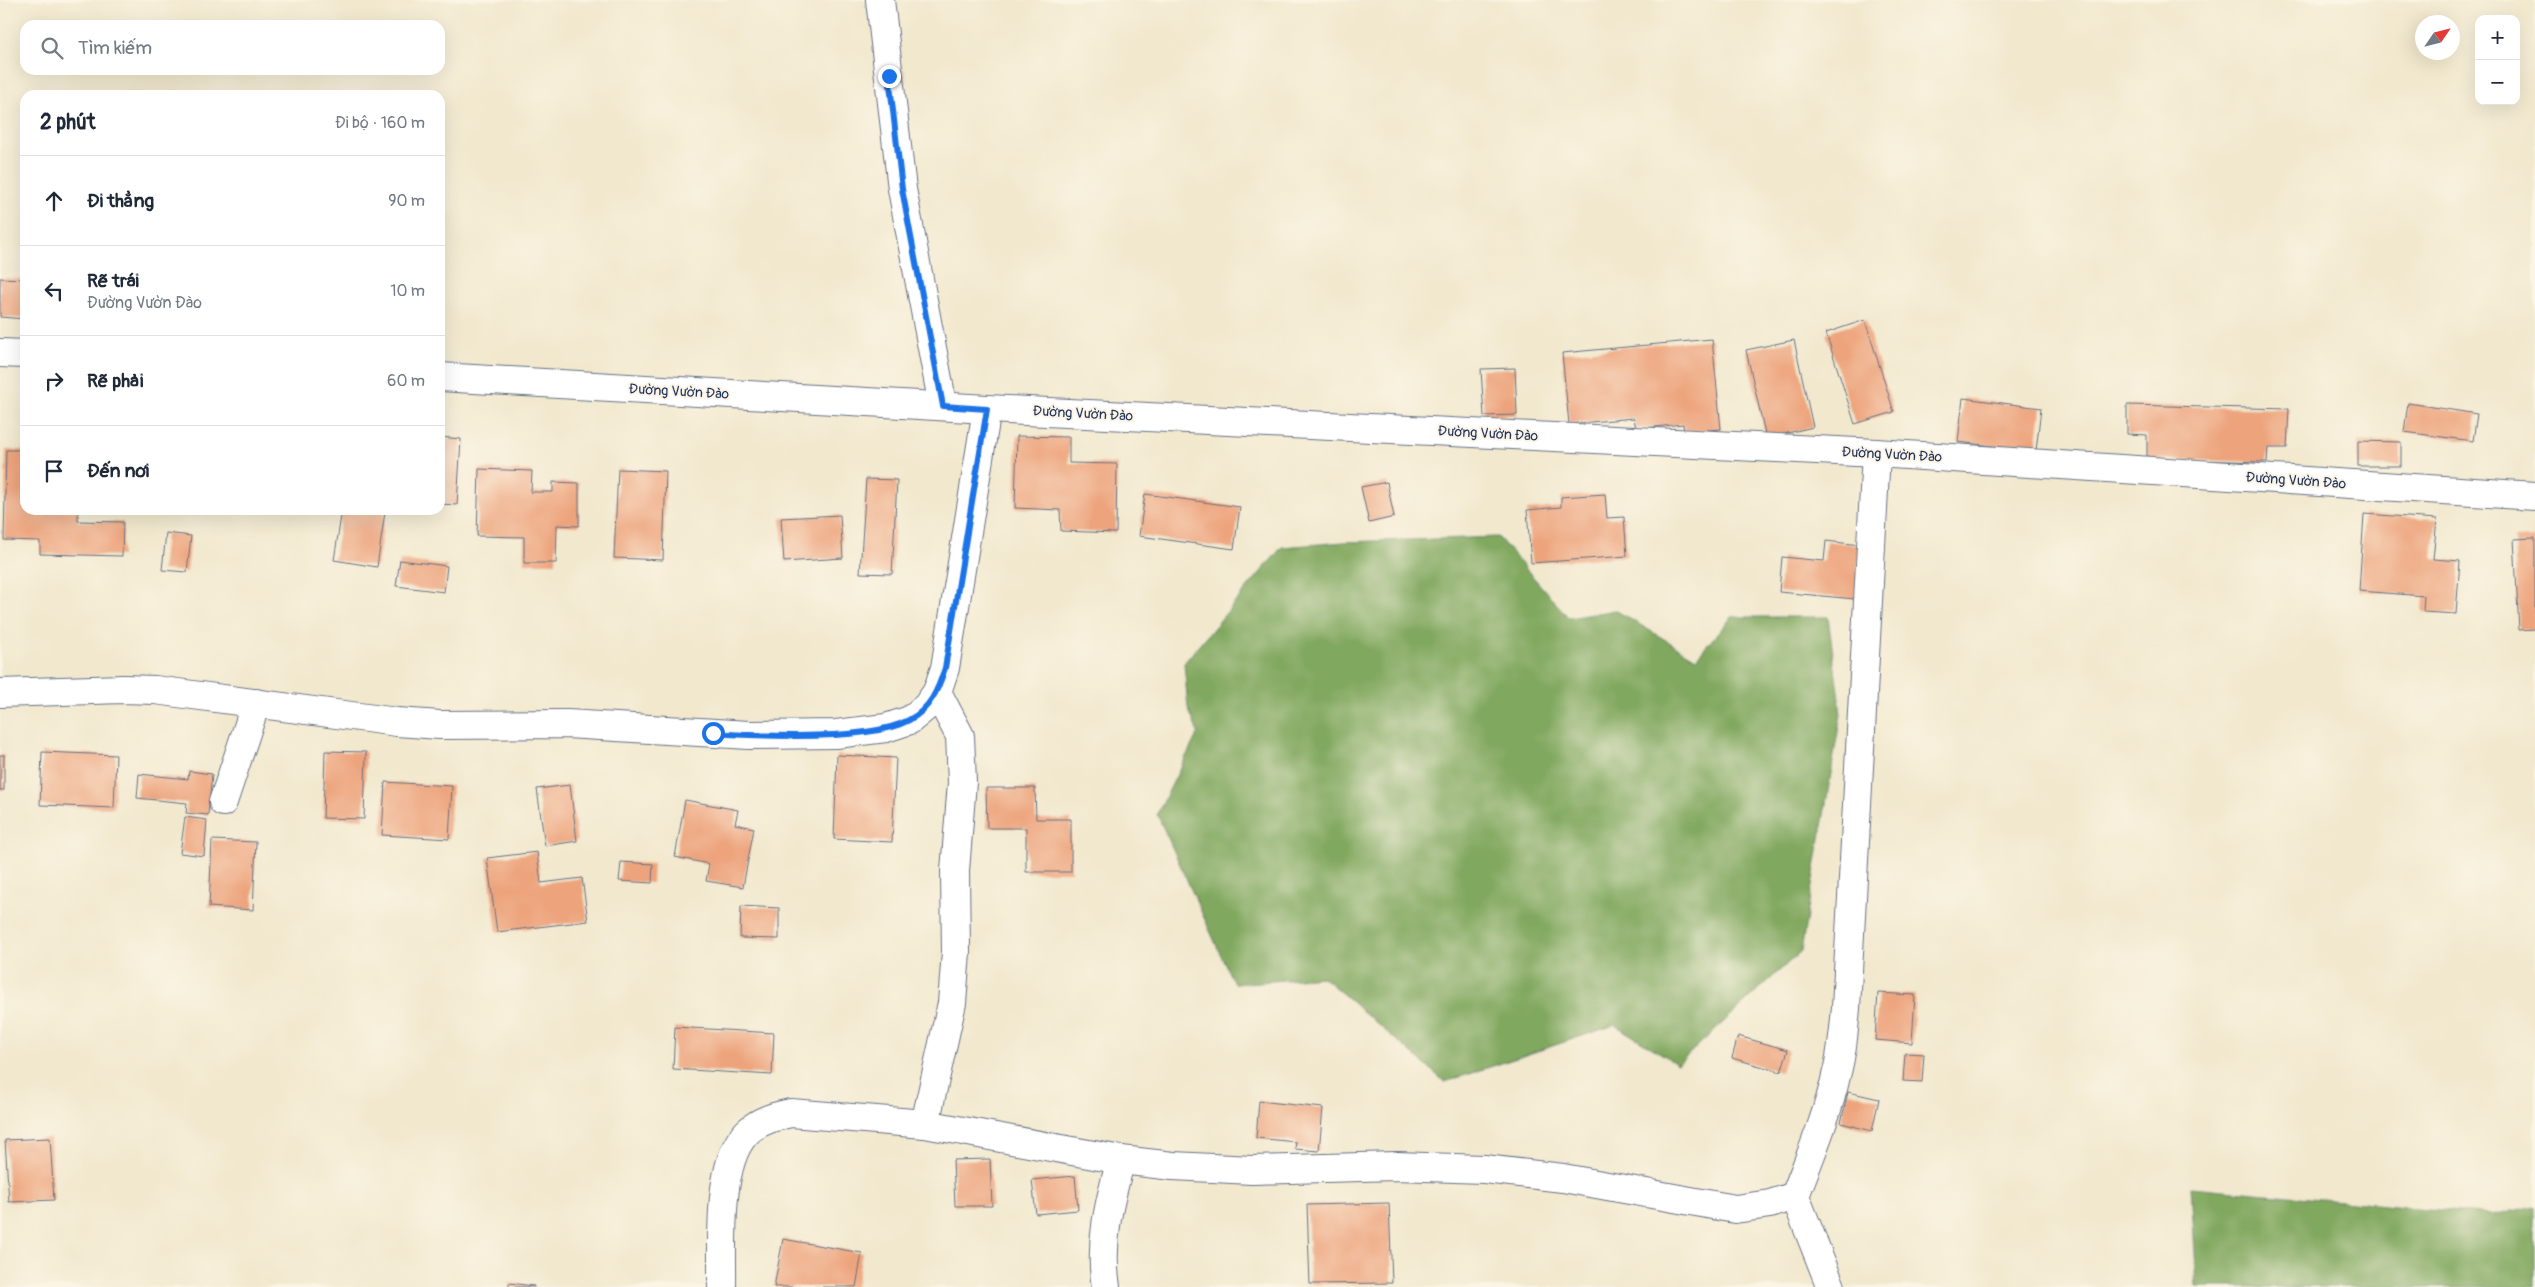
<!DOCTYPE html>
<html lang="vi">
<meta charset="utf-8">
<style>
:root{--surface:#fff;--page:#f2f2f3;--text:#1f2937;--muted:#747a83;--line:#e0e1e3}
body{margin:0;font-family:Pangolin,sans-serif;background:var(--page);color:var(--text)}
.controls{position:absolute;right:15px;top:15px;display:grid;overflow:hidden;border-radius:10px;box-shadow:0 5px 20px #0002}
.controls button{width:45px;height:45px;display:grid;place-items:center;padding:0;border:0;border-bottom:1px solid var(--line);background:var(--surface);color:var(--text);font:25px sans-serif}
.compass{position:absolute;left:2415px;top:15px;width:45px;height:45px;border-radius:50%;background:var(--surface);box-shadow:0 5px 20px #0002;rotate:55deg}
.stop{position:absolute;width:15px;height:15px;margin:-11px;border:4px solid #1a73e8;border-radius:50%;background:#fff}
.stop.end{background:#1a73e8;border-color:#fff;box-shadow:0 1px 5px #0008}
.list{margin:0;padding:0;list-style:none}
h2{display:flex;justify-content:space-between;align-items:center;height:65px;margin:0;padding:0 20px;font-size:21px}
h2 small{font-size:16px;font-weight:400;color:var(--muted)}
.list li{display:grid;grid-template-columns:32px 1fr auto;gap:15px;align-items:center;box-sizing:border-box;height:90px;padding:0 20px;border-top:1px solid var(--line)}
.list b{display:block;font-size:19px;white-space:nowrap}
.list p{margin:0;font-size:16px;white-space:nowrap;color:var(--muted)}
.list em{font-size:16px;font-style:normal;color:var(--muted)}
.icon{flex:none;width:28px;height:28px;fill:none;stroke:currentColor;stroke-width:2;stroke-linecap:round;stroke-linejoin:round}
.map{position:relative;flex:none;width:2535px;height:1287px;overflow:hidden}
.search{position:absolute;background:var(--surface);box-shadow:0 5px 20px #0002;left:20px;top:20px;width:425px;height:55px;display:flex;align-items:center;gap:12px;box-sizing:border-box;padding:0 18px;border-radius:15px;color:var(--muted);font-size:19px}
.panel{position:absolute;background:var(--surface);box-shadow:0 5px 20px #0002;left:20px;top:90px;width:425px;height:425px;border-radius:15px}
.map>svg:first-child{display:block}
.forest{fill:#81a85f;stroke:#4e6c5e}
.building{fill:#eda47d}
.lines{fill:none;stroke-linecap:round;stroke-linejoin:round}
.minor-casing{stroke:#667085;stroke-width:30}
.minor{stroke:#fff;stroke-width:28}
.route{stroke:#1a73e8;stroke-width:6}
.labels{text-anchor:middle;stroke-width:4;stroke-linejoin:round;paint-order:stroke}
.street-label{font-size:14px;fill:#1b2f5e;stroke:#fcf5e5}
</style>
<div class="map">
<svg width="2535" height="1287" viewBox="0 0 2535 1287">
<rect width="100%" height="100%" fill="#fcf5e5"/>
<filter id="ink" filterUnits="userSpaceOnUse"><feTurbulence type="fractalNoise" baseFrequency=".02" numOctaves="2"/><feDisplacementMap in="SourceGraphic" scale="10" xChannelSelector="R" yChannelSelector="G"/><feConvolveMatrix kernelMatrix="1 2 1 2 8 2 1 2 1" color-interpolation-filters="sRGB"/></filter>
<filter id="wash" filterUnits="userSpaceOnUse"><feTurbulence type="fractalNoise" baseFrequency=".0096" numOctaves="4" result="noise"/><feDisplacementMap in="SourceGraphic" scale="20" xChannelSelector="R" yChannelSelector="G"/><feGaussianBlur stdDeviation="1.12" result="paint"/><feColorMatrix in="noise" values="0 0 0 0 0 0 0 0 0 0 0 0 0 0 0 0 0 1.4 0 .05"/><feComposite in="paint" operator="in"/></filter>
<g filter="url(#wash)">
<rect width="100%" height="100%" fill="#f1e8cd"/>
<g class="forest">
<path d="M 1498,537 L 1569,618 L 1615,610 L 1696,658 L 1732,617 L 1828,617 L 1841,714 L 1801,951 L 1678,1064 L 1615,1025 L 1445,1082 L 1323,977 L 1234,984 L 1157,814 L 1198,733 L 1188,708 L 1184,663 L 1282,547 L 1344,542 Z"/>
<path d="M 2191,1187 L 2492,1215 L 2535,1206 L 2535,1287 L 2197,1287 Z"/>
</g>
<g id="blocks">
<g class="building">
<path d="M 0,278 L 25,279 L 25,319 L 0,317 Z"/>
<path d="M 1865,320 L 1894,412 L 1855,424 L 1826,333 Z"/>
<path d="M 1712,339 L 1721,429 L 1684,432 L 1683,424 L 1636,429 L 1634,418 L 1569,424 L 1562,353 Z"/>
<path d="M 1794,340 L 1813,427 L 1766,438 L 1746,350 Z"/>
<path d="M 1515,368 L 1517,415 L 1484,416 L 1481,369 Z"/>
<path d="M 1963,398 L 2041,408 L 2036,451 L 1958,442 Z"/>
<path d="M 2408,403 L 2477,414 L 2473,441 L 2404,432 Z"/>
<path d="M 2127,405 L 2289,409 L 2287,448 L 2268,448 L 2267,462 L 2147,459 L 2147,435 L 2127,434 Z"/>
<path d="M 1017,436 L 1069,437 L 1069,463 L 1117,464 L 1116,533 L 1061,531 L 1060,510 L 1015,508 Z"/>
<path d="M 440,437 L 461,439 L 457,505 L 440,504 Z"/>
<path d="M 2358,441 L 2401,442 L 2401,466 L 2358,466 Z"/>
<path d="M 6,450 L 25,450 L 25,510 L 78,510 L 78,521 L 123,522 L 122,556 L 40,554 L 40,541 L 4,540 Z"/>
<path d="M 479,469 L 532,471 L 531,492 L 553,492 L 553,482 L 579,483 L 579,526 L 557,525 L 556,563 L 524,563 L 524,537 L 477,536 Z"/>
<path d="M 618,469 L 666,471 L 663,560 L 614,558 Z"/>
<path d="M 866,479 L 897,480 L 892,574 L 860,573 Z"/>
<path d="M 1387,482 L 1394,517 L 1369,523 L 1361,487 Z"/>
<path d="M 1145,494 L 1240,507 L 1234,549 L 1139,536 Z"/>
<path d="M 1605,494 L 1607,518 L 1624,517 L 1627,556 L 1531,563 L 1527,510 L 1561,507 L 1561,497 Z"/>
<path d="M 342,510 L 385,512 L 377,567 L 334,560 Z"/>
<path d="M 2364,514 L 2437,519 L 2433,559 L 2460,561 L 2456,614 L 2423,612 L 2424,596 L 2359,591 Z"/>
<path d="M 840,515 L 843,558 L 784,562 L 781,518 Z"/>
<path d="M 166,533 L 191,536 L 187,572 L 162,570 Z"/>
<path d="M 2535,538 L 2535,629 L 2519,630 L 2514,539 Z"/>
<path d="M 1826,541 L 1860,545 L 1855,599 L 1779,592 L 1782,557 L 1824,561 Z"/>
<path d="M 400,560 L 447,566 L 444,592 L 396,586 Z"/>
<path d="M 325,751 L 366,752 L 364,819 L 323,818 Z"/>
<path d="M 42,752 L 116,755 L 114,808 L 40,805 Z"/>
<rect x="0" y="755" width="4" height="35"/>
<path d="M 837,755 L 896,758 L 892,842 L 834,839 Z"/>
<path d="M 189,771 L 212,774 L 208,815 L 186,813 L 187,803 L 137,798 L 139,774 L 188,779 Z"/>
<path d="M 385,782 L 452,786 L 449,839 L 382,835 Z"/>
<path d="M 570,785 L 577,841 L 545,846 L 537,789 Z"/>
<path d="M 986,788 L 1035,788 L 1036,819 L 1071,819 L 1071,872 L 1026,872 L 1026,828 L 987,828 Z"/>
<path d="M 685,800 L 738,810 L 735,824 L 754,828 L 743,887 L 706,881 L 709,864 L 675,857 Z"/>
<path d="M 185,817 L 207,820 L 204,856 L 180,853 Z"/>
<path d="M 212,840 L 256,842 L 253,910 L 209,907 Z"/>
<path d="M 537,852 L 541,883 L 582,878 L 588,921 L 497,932 L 487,858 Z"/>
<path d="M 621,862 L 653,864 L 652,883 L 619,881 Z"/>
<path d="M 741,906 L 779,908 L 779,939 L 740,938 Z"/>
<path d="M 1878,993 L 1915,995 L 1912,1043 L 1875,1040 Z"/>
<path d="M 675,1027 L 774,1033 L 772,1075 L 673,1069 Z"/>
<path d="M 1738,1036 L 1788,1050 L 1781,1072 L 1732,1058 Z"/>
<path d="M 1905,1053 L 1924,1054 L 1922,1082 L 1903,1081 Z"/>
<path d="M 1848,1092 L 1879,1099 L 1872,1131 L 1841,1123 Z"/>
<path d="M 1259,1101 L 1323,1108 L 1319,1151 L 1295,1149 L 1296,1142 L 1256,1138 Z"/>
<path d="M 50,1138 L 54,1200 L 9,1202 L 5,1140 Z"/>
<path d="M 990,1159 L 992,1206 L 955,1206 L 953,1160 Z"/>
<path d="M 1075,1176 L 1078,1210 L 1036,1214 L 1032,1180 Z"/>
<path d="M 1389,1203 L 1392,1283 L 1310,1284 L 1307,1205 Z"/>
<path d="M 783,1239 L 862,1253 L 856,1287 L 774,1287 Z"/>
<path d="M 509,1283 L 534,1286 L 534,1287 L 509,1287 Z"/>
</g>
</g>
</g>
<g filter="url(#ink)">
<use href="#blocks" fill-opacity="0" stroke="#667085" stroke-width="1"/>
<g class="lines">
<defs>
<g id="minor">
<path d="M 880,0 L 902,189 L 943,406"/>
<path d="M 0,353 L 25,354"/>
<path d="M 440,377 L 987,409 L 1876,453 L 2535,496"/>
<path d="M 0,693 L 123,689 L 155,690 L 397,722 L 440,725 L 567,724 L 749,735 L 836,734 L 886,728 L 910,720 L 927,706 L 937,692 L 945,668 L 987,409"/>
<path d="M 223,802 L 256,703"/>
<path d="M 925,1124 L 952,1003 L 956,952 L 955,871 L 962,782 L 960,736 L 937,692"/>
<path d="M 722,1287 C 723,1245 715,1155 752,1128 C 764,1119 777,1116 791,1113 L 925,1124 L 1121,1160 L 1173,1166 L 1252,1170 L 1396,1166 L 1484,1169 L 1563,1178 L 1735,1209 L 1770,1204 L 1795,1196"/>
<path d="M 1106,1287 C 1099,1243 1109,1202 1121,1160"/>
<path d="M 1831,1287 L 1795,1196 C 1810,1156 1827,1117 1836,1076 C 1842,1054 1844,1031 1846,1008 L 1876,453"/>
</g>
</defs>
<use href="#minor" class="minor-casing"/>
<use href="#minor" class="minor"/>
</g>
</g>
<g class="lines" filter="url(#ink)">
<path class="route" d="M 713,733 C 760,736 869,742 909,720 C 930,709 938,690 945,668 L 987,409 L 943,406 L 902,189 L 889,76"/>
</g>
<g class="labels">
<g class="street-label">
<text transform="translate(679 391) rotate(3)" y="5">Đường Vườn Đào</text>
<text transform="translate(1083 413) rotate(3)" y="5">Đường Vườn Đào</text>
<text transform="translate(1488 433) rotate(3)" y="5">Đường Vườn Đào</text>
<text transform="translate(1892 454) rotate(3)" y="5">Đường Vườn Đào</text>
<text transform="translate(2296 480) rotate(4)" y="5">Đường Vườn Đào</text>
</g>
</g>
</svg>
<div class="controls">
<button>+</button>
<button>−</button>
</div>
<svg class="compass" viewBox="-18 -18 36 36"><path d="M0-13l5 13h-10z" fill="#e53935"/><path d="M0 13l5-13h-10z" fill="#747a83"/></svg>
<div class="stop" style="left:713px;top:733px"></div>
<div class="stop end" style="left:889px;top:76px"></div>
<div class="search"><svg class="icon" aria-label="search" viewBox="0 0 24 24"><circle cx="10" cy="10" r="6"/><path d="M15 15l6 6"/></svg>Tìm kiếm</div>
<section class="panel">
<h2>2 phút<small>Đi bộ · 160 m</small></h2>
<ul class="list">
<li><svg class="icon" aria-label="ahead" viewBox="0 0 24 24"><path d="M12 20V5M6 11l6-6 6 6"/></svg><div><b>Đi thẳng</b></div><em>90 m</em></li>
<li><svg class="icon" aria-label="left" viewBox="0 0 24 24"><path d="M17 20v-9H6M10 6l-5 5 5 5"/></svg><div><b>Rẽ trái</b><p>Đường Vườn Đào</p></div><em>10 m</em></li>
<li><svg class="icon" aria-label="right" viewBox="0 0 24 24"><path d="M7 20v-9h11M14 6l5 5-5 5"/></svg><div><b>Rẽ phải</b></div><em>60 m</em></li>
<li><svg class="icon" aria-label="arrive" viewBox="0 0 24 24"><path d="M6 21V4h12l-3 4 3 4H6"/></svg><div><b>Đến nơi</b></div></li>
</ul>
</section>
</div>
